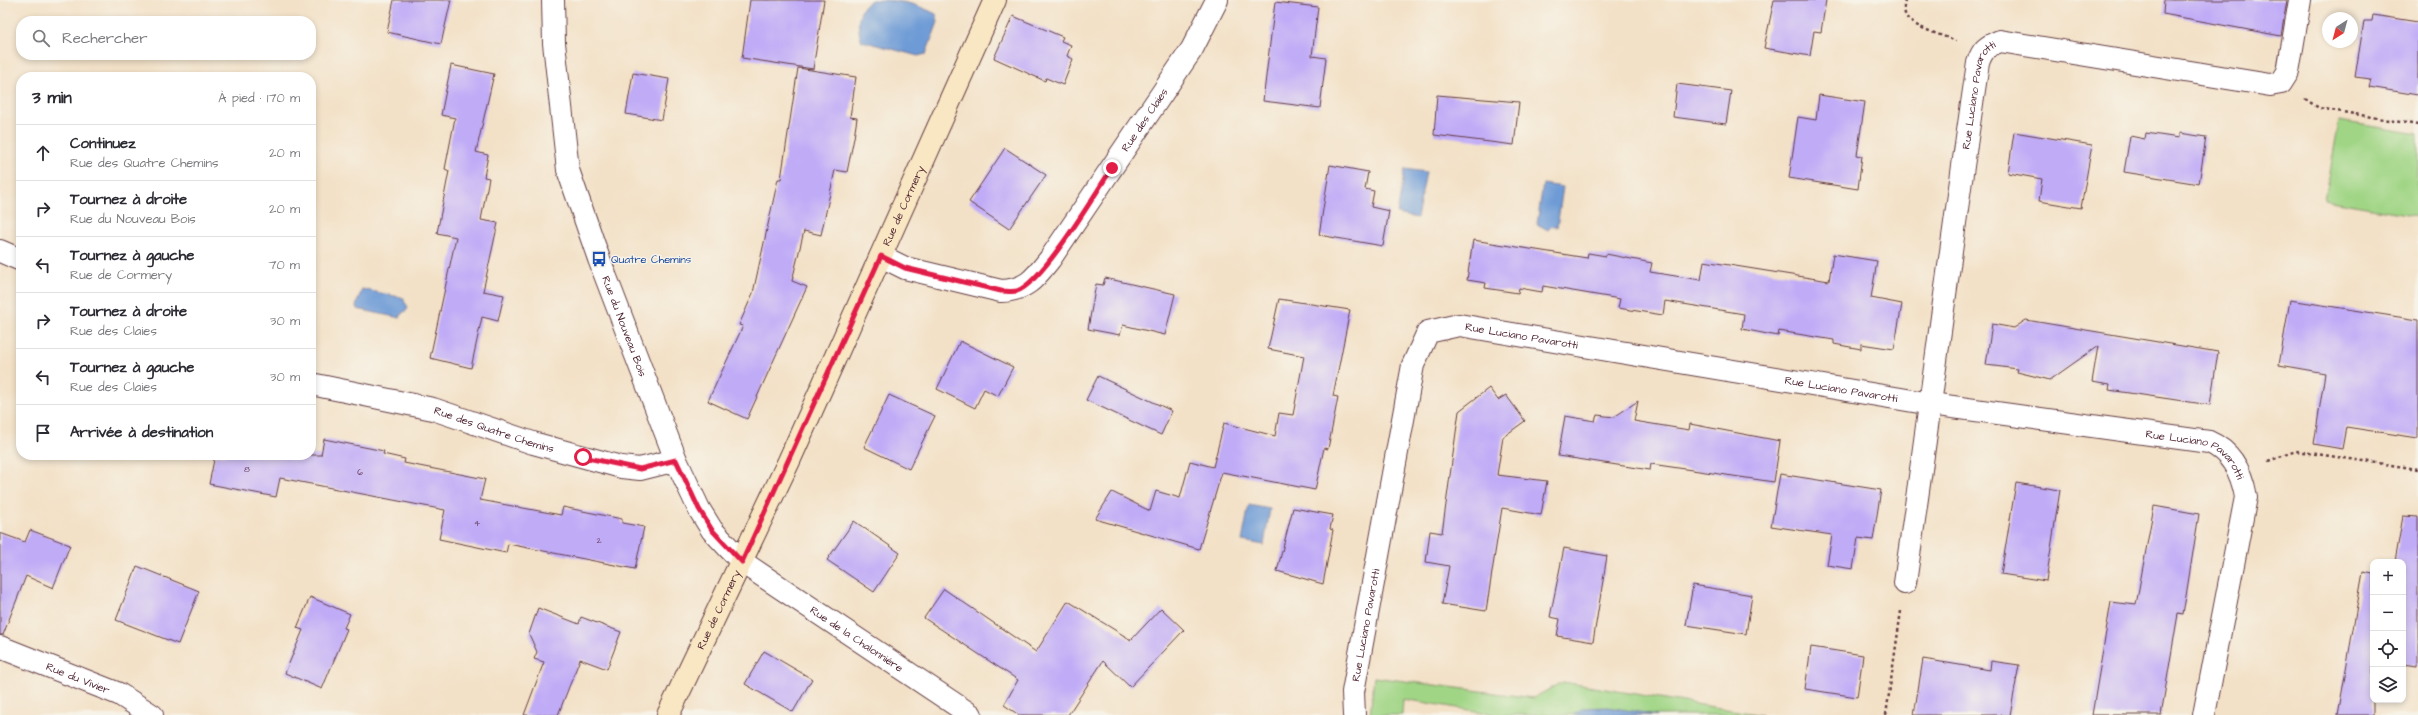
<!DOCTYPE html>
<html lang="fr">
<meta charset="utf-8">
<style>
:root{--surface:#fff;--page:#f2f2f3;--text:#2b2b33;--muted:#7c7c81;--line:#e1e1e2}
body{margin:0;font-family:"Architects Daughter",sans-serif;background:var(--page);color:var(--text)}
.controls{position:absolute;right:12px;bottom:12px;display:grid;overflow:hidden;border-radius:8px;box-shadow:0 2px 6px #0003}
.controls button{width:36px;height:36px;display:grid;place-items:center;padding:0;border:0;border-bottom:1px solid var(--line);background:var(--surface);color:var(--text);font:20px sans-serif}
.compass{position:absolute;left:2322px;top:12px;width:36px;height:36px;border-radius:50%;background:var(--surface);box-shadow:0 2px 6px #0003;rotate:216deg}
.stop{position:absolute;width:12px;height:12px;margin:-9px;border:3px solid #e11d48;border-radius:50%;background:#fff}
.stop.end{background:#e11d48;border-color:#fff;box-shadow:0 1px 4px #0008}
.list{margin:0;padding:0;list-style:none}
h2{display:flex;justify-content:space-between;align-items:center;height:52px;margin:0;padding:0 16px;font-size:17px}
h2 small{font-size:13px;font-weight:400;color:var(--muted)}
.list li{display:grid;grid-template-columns:26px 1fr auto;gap:12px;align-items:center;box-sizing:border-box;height:56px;padding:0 16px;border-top:1px solid var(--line)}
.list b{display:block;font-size:15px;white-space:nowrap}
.list p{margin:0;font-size:13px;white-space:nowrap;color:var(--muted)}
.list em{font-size:13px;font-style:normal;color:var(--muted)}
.icon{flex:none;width:22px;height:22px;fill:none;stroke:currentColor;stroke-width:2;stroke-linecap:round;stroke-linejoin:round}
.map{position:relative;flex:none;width:2418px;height:715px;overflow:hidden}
.search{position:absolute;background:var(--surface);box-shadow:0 2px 6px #0003;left:16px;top:16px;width:300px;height:44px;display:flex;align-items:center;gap:10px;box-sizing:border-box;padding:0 14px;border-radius:16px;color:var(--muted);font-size:15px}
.panel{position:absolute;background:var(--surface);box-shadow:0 2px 6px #0003;left:16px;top:72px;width:300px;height:388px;border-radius:16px}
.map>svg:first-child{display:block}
.green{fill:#a0d585;stroke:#757a58}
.water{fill:#6e9bd6;stroke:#5c5d80}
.building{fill:#c0abf7}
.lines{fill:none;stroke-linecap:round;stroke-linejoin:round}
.minor-casing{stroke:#633c42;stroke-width:24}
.secondary-casing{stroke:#633c42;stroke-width:24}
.path{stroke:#633c42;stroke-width:2.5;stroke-dasharray:3 3;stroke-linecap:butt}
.minor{stroke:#fff;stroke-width:22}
.secondary{stroke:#f9e7c3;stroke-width:22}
.route{stroke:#e11d48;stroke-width:5}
.labels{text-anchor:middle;stroke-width:3;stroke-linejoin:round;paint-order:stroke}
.number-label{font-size:9px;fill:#68425e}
.street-label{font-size:11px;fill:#4a1f2b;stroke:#f7f3e8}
.transit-label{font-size:11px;fill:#164399;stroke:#f7f3e8;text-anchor:start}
</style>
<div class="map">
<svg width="2418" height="715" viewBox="0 0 2418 715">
<rect width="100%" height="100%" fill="#f7f3e8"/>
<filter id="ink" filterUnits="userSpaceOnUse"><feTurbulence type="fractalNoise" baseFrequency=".025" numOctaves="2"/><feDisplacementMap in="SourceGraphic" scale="8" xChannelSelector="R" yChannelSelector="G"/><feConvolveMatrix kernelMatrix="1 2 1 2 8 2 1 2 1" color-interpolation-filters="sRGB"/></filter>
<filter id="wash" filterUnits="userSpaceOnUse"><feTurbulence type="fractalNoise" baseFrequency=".012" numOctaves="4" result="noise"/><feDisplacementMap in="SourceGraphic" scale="16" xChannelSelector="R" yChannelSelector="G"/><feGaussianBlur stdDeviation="0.9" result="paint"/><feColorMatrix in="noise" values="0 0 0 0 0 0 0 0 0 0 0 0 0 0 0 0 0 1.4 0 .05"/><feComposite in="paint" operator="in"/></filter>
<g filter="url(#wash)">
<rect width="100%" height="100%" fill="#f3e1c7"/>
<g class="green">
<path d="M 2339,121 L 2418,134 L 2418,216 L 2325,200 Z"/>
<path d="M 1374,677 L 1533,698 L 1563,682 L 1762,715 L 1500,715 L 1403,699 L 1402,715 L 1370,715 Z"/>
</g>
<g class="water">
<path d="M 872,0 C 899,0 912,2 936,14 L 938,22 L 926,54 L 918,56 L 862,41 C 856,27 857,7 872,0 Z"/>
<path d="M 1405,169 L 1426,172 L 1417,218 L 1397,214 Z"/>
<path d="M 1543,184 L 1563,187 L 1557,227 L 1552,226 L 1548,230 L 1537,224 Z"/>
<path d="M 362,289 L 404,298 L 404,301 L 408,307 L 407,310 L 401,314 L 400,318 L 357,309 L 356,306 Z"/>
<path d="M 1249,505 L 1270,509 L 1264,545 L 1242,541 Z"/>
<path d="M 1608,707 L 1657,715 L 1573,715 L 1583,708 Z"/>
</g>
<g id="blocks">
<g class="building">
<path d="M 394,0 L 451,0 L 441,44 L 387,32 Z"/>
<path d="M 750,0 L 824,0 L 813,69 L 742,58 Z"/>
<path d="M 1774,0 L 1826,0 L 1821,32 L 1814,31 L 1810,56 L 1764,48 Z"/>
<path d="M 2164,0 L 2287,0 L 2281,36 L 2163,14 Z"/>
<path d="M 1275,2 L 1318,7 L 1312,56 L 1326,58 L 1320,108 L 1263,101 Z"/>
<path d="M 2373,15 L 2418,22 L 2418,95 L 2369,87 L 2371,79 L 2355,77 L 2364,21 L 2372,21 Z"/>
<path d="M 1013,16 L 1063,37 L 1061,41 L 1071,45 L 1067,56 L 1073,59 L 1063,85 L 1046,78 L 1045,81 L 994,58 Z"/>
<path d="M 451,65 L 494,74 L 476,152 L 488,155 L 484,177 L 489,178 L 481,220 L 498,223 L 483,291 L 504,295 L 498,321 L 482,317 L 471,368 L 430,358 L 456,237 L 437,233 L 449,171 L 445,169 L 455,118 L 441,115 Z"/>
<path d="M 798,68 L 856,77 L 850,117 L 857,118 L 854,138 L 847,172 L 835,170 L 821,235 L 804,231 L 792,281 L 807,287 L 747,419 L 708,401 L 743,326 L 739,325 L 753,293 L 778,179 L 781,179 Z"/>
<path d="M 633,73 L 669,79 L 662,120 L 626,114 Z"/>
<path d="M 1677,84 L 1731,91 L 1726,124 L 1673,117 Z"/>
<path d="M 1437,95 L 1519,102 L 1514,145 L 1434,135 Z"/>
<path d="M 1819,95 L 1865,102 L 1857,155 L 1862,156 L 1858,189 L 1789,178 L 1798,117 L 1816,120 Z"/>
<path d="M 2014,132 L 2092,145 L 2081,208 L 2039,201 L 2042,179 L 2008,173 Z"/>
<path d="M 2146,133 L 2179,138 L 2179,133 L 2206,137 L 2199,184 L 2124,172 L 2130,136 L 2145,139 Z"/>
<path d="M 1005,148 L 1046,175 L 1009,229 L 969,202 Z"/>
<path d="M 1330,165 L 1368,172 L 1365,189 L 1374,191 L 1371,207 L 1389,211 L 1383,246 L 1319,235 Z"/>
<path d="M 1473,240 L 1587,258 L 1588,253 L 1606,256 L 1606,254 L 1652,263 L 1650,272 L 1701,280 L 1704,261 L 1829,281 L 1833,254 L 1877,261 L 1871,298 L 1902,304 L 1894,349 L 1861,344 L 1861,349 L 1834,344 L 1834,340 L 1779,331 L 1778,336 L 1742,329 L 1744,314 L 1665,301 L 1663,315 L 1618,308 L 1620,299 L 1543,286 L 1542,292 L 1519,288 L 1518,293 L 1485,288 L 1486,283 L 1467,280 Z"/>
<path d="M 1105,278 L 1175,294 L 1165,335 L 1123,325 L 1120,335 L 1088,329 L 1096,284 L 1103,285 Z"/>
<path d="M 1279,299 L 1350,310 L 1333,396 L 1338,397 L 1328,449 L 1324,448 L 1315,490 L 1222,472 L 1199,549 L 1095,519 L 1112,492 L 1150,511 L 1156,491 L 1180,498 L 1190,461 L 1213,467 L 1224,423 L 1275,436 L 1279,413 L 1293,415 L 1304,356 L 1268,349 Z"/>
<path d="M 2290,300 L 2418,320 L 2418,438 L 2346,427 L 2342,449 L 2314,444 L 2325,373 L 2279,365 Z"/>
<path d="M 2026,320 L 2218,352 L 2210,405 L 2109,390 L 2110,385 L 2092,382 L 2098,346 L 2050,380 L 2017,372 L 2018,369 L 1986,365 L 1992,324 L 2014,328 Z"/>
<path d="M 960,341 L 1013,367 L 998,396 L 984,389 L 975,408 L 937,389 Z"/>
<path d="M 1098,376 L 1172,411 L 1161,435 L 1086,400 Z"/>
<path d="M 1489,388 L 1498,400 L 1506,395 L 1525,421 L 1503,437 L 1497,475 L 1547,481 L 1541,515 L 1502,508 L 1486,611 L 1442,604 L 1449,566 L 1426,562 L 1430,531 L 1442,533 L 1459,411 Z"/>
<path d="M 889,395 L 935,416 L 909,469 L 864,447 Z"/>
<path d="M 1638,401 L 1634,421 L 1689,430 L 1690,424 L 1780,441 L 1774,482 L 1651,464 L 1650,470 L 1558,456 L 1565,416 L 1595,421 L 1597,415 L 1614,417 Z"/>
<path d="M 324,439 L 384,451 L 383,454 L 405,459 L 404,463 L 485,479 L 480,500 L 561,515 L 563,507 L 622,519 L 622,523 L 644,527 L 635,569 L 508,544 L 506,553 L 439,539 L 445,510 L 280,478 L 276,497 L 209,484 L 215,455 L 321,455 Z"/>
<path d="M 1780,474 L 1881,490 L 1873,540 L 1858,538 L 1853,569 L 1827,565 L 1832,535 L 1771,526 Z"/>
<path d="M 2016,483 L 2060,490 L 2046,581 L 2001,574 Z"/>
<path d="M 2154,506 L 2199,514 L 2183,615 L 2178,614 L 2161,715 L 2092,715 L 2111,602 L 2136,605 Z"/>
<path d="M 1293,508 L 1333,515 L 1330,529 L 1333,530 L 1323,584 L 1277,571 Z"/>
<path d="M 2403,516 L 2418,517 L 2418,666 L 2403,664 L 2403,562 L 2395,562 Z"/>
<path d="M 854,521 L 900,553 L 874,592 L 827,560 Z"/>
<path d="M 30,530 L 70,545 L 53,588 L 26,576 L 3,635 L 0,635 L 0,533 L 25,542 Z"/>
<path d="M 1564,548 L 1607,556 L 1593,642 L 1557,636 L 1560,619 L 1550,617 Z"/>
<path d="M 137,566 L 199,591 L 178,644 L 116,620 Z"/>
<path d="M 2363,572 L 2373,574 L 2373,715 L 2338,715 Z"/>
<path d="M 1693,585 L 1752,595 L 1746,634 L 1686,625 Z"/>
<path d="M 944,589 L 1036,652 L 1068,601 L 1131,640 L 1161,608 L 1184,630 L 1130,687 L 1103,661 L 1068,715 L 1019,715 L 1004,705 L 1018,680 L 924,618 Z"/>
<path d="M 310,597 L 350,614 L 344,628 L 347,629 L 322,689 L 285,673 L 303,630 L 297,628 Z"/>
<path d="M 538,608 L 579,624 L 581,617 L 621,632 L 607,669 L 580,659 L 558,715 L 524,715 L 544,662 L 534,659 L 537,652 L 529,634 Z"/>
<path d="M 1811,647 L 1863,655 L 1857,697 L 1805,689 Z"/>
<path d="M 764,651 L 812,679 L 793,712 L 745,684 Z"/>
<path d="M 1923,659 L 1990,670 L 1991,661 L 2019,665 L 2010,715 L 1914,715 Z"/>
</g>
</g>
</g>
<g filter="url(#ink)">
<use href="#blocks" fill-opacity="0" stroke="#633c42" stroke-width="1"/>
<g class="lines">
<defs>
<g id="minor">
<path id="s1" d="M 553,0 L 554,43 L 568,170 L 599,259 L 676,460 L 699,509 L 712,530 L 742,562 L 971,715"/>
<path d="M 0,251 L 21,260"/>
<path id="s2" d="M 881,256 L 905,268 L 1001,291 C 1027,290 1035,278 1050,259 L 1192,49 L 1217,0"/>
<path id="s3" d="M 311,384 L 433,409 L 533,443 L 621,467 L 640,469 L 676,460"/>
<path id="s4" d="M 1905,583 C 1930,410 1952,236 1978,63 C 1982,50 1987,46 2000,41 L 2270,85 L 2281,83 L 2288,72 L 2300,0"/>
<path id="s5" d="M 0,647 L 119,694 L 152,715"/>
<path id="s6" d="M 1354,715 L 1353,692 L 1413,365 L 1428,332 L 1459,325 L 1931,404 L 2209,442 C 2232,452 2242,474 2246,497 L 2204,715"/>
</g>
<g id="secondary">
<path id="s7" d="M 668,715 L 789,461 L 995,0"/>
</g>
</defs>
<use href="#minor" class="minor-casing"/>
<use href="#secondary" class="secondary-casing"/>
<g class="path">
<path d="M 1905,0 C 1904,5 1903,10 1906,16 C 1911,27 1945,36 1956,41"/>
<path d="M 2305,99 L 2319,108 L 2418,125"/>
<path d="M 2268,461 L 2296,451 L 2418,469"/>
<path d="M 1886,715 L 1901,611"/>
</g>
<use href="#minor" class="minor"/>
<use href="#secondary" class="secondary"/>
</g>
</g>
<g class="lines" filter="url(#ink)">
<path class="route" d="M 583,457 L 640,469 L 676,460 L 699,509 L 712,530 L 742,562 L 881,256 L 905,268 L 1001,291 C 1006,291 1012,292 1017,291 C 1043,282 1095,194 1112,168"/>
</g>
<defs>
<symbol id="bus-bare" viewBox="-9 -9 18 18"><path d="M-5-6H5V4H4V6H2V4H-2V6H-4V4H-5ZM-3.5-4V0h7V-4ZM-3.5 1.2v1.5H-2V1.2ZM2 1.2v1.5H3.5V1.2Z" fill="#1a4fb4" stroke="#f7f3e8" stroke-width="2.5" paint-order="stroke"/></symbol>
</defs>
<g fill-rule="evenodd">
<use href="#bus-bare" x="588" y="248" width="22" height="22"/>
</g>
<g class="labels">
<g class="number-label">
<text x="247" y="472">8</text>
<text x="360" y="475">6</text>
<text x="477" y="526">4</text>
<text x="599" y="543">2</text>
</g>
<g class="street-label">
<text dy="4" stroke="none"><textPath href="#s4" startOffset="495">Rue Luciano Pavarotti</textPath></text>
<text dy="4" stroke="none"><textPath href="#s2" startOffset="355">Rue des Claies</textPath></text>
<text dy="4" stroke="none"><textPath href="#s7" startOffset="561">Rue de Cormery</textPath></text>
<text dy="4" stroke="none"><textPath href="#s1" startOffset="337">Rue du Nouveau Bois</textPath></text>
<text dy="4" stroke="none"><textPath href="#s6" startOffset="487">Rue Luciano Pavarotti</textPath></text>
<text dy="4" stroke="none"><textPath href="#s6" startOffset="811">Rue Luciano Pavarotti</textPath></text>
<text dy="4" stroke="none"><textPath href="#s3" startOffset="189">Rue des Quatre Chemins</textPath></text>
<text dy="4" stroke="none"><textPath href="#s6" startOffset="1176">Rue Luciano Pavarotti</textPath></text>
<text dy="4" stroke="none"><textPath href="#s7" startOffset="117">Rue de Cormery</textPath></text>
<text dy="4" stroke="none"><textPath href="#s6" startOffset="91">Rue Luciano Pavarotti</textPath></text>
<text dy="4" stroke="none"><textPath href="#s1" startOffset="741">Rue de la Chalonniére</textPath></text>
<text dy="4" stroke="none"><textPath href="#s5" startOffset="84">Rue du Vivier</textPath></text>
</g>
<g class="transit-label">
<text x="611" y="263">Quatre Chemins</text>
</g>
</g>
</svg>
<div class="controls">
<button>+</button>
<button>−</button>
<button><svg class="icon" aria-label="locate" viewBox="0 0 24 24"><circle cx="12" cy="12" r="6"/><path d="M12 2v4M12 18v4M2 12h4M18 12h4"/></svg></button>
<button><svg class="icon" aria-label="layers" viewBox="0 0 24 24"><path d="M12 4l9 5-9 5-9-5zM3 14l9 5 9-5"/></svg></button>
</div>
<svg class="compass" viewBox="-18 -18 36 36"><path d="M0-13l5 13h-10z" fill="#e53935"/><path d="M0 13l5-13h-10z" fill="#7c7c81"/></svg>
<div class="stop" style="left:583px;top:457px"></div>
<div class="stop end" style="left:1112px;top:168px"></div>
<div class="search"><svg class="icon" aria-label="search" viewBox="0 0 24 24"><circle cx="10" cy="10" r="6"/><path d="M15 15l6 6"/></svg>Rechercher</div>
<section class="panel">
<h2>3 min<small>À pied · 170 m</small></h2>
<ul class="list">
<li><svg class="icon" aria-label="ahead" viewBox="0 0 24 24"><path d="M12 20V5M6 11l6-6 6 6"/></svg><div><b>Continuez</b><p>Rue des Quatre Chemins</p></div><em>20 m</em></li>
<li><svg class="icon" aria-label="right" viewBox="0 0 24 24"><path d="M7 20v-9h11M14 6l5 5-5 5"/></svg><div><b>Tournez à droite</b><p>Rue du Nouveau Bois</p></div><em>20 m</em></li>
<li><svg class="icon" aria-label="left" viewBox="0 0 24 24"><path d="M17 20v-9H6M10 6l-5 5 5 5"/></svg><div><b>Tournez à gauche</b><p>Rue de Cormery</p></div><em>70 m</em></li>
<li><svg class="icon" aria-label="right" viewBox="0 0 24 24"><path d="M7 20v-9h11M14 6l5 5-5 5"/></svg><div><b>Tournez à droite</b><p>Rue des Claies</p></div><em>30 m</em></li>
<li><svg class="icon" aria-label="left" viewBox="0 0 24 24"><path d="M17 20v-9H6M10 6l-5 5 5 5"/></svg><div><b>Tournez à gauche</b><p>Rue des Claies</p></div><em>30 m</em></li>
<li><svg class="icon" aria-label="arrive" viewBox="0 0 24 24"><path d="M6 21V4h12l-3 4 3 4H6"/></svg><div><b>Arrivée à destination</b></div></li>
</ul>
</section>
</div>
